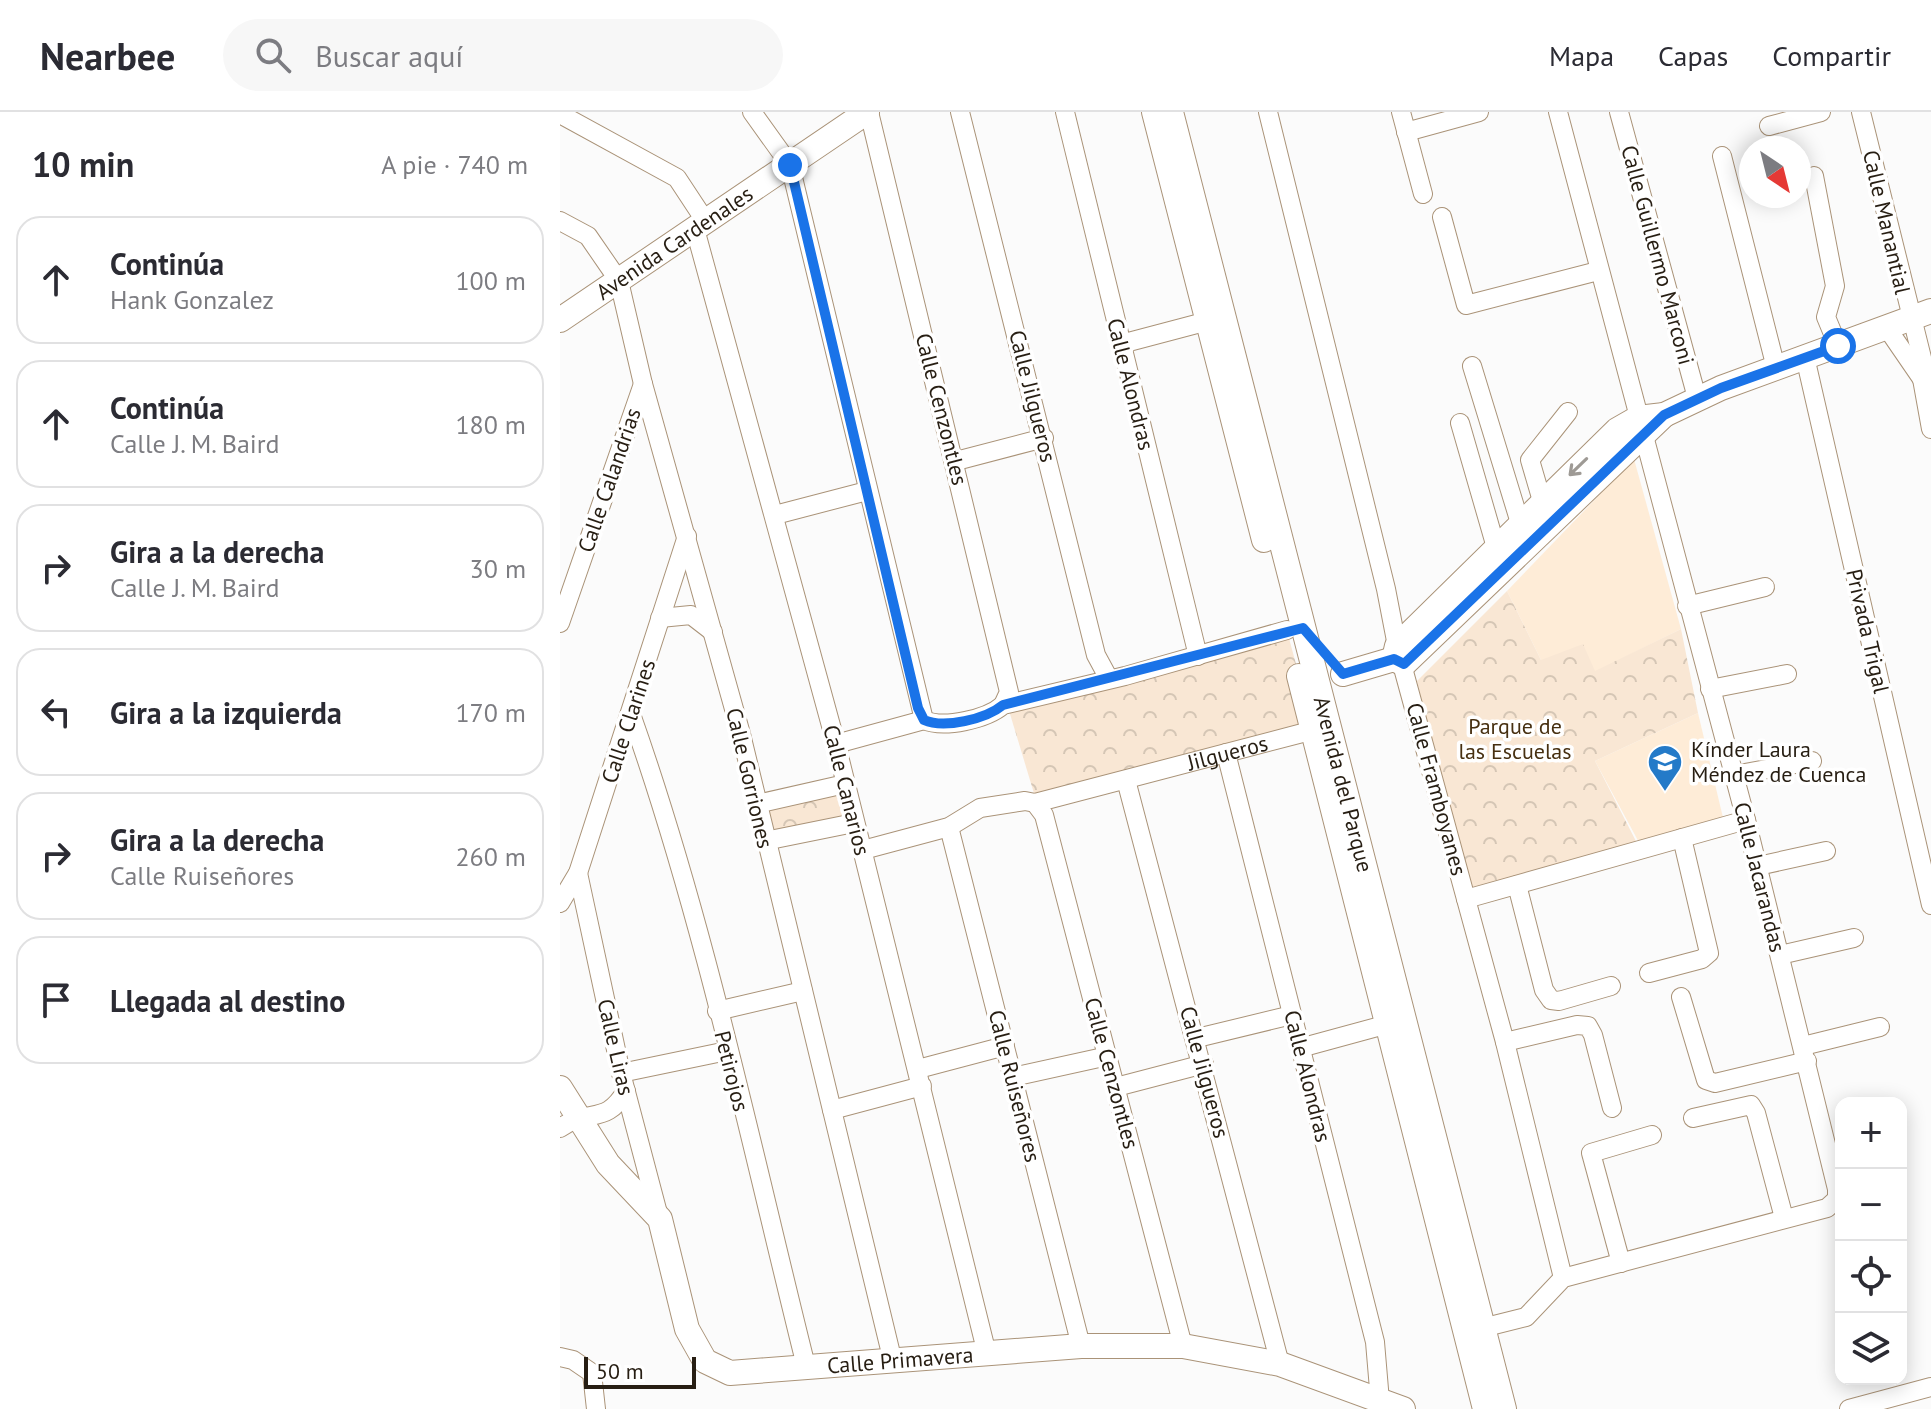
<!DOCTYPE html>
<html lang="es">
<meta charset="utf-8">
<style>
:root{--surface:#fff;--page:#f7f7f7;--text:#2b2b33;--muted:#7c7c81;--line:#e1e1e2}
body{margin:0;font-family:"PT Sans",sans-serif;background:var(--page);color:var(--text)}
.controls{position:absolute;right:24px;bottom:24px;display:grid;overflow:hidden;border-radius:16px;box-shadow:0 4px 20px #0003}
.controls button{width:72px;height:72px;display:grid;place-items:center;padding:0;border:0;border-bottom:2px solid var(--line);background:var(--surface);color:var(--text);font:40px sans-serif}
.compass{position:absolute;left:1179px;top:24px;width:72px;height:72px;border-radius:50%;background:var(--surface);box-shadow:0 4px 20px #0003;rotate:145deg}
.scale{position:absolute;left:24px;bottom:20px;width:112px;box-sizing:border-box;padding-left:8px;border:4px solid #271e13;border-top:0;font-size:22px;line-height:28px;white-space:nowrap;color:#271e13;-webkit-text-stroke:6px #fff;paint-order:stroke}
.stop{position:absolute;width:24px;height:24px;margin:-18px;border:6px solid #1a73e8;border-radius:50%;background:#fff}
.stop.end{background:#1a73e8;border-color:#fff;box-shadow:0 2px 8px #0008}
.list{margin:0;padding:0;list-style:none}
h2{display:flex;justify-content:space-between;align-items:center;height:104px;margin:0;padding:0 32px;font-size:34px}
h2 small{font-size:26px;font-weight:400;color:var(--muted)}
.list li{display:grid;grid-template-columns:52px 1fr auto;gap:24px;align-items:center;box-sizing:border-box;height:128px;margin:0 16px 16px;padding:0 16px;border:2px solid var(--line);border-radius:24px}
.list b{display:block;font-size:30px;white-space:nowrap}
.list p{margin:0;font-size:26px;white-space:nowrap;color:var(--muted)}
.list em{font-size:26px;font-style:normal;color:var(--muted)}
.icon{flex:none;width:44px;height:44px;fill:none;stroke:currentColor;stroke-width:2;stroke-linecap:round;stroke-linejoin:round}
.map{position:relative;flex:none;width:1371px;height:1297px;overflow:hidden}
header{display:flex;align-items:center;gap:48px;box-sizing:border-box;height:112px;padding:0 40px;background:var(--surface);border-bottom:2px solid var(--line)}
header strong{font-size:38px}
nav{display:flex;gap:44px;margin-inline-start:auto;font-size:28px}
.search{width:560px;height:72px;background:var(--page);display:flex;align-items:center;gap:20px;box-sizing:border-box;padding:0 28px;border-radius:44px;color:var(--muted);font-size:30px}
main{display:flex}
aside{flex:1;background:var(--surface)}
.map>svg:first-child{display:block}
.built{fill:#feecd7}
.park{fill:url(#park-crowns)}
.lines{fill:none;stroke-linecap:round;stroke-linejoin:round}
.street-casing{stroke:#aa9378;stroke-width:20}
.secondary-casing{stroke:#aa9378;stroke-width:26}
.street{stroke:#fff;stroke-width:18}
.secondary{stroke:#fff;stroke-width:24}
.oneway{stroke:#9e9a95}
.route{stroke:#1a73e8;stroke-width:10}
.labels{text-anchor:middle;stroke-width:7;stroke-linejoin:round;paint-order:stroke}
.street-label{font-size:22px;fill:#271e13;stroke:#fff}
.park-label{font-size:22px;fill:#473011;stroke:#fff}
.poi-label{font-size:22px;fill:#271e13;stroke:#fff;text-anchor:start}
</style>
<header>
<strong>Nearbee</strong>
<div class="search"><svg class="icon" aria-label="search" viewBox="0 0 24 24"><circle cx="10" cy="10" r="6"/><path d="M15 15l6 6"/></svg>Buscar aquí</div>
<nav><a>Mapa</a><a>Capas</a><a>Compartir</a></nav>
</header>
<main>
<aside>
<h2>10 min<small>A pie · 740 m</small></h2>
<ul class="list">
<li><svg class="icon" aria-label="ahead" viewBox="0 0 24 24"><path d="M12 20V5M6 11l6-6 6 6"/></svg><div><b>Continúa</b><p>Hank Gonzalez</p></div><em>100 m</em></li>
<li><svg class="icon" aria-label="ahead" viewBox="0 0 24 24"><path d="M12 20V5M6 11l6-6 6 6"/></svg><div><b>Continúa</b><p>Calle J. M. Baird</p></div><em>180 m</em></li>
<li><svg class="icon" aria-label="right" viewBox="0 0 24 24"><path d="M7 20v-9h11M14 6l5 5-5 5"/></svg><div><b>Gira a la derecha</b><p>Calle J. M. Baird</p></div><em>30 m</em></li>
<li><svg class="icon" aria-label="left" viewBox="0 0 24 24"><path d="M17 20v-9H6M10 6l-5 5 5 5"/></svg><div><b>Gira a la izquierda</b></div><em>170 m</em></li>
<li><svg class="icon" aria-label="right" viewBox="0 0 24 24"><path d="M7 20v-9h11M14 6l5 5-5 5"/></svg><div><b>Gira a la derecha</b><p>Calle Ruiseñores</p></div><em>260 m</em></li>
<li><svg class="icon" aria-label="arrive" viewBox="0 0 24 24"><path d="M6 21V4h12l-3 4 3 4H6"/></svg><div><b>Llegada al destino</b></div></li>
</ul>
</aside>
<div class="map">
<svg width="1371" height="1297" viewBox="0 0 1371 1297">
<defs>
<pattern id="park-crowns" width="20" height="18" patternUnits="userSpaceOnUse" patternTransform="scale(2)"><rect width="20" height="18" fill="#f9e7d4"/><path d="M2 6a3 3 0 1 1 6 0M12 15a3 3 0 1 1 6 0" fill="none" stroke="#d5c6b5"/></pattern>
</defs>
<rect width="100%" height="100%" fill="#fbfbfb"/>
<g class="built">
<path d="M 1074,347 L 1121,517 L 1035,560 L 981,548 L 947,479 Z"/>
<path d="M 1138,601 L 1165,714 L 1082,736 L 1035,649 Z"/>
</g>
<g class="park">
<path d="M 947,479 L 981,548 L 1023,532 L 1035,559 L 1121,517 L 1138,601 L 1035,649 L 1080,737 L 906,787 L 857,569 Z"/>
<path d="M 727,519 L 754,618 L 476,688 L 447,592 Z"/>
<path d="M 285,672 L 294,711 L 205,729 L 197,692 Z"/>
</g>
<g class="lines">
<defs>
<g id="street">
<path d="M 192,0 L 230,53 L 364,608"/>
<path d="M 309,0 L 449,580 L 443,593"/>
<path d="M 400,0 L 536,543 L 549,567"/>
<path d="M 505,0 L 638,544"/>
<path d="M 708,0 L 826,477 L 837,534 L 945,930 L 1003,1166"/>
<path d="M 841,0 L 863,82"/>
<path d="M 1059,0 L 1137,286"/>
<path d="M 1301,0 L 1363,250 L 1362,267 L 1371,317"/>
<path d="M 0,2 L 117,66 L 146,110"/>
<path d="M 1209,14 L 1261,0"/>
<path d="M 846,20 L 919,0"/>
<path d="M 1162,44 L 1216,256"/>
<path d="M 1254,64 L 1275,174 L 1266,205 L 1278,234"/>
<path d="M 882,105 L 906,193 L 1038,159"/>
<path d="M 0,109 L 28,124 L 59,169 L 83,272 L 181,622 L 333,1250"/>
<path d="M 135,117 L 276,632 L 427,1242"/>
<path d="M 1327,216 L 1362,267"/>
<path d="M 561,232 L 648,209"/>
<path d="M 1245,245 L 1371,793"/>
<path d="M 912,254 L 960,411"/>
<path d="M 900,311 L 937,439"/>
<path d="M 396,349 L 484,326"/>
<path d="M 982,389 L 970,348 L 1008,300"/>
<path d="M 215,403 L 307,379"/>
<path d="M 1127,494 L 1205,475"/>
<path d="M 100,506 L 131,503 L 153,520"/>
<path d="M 0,511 L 83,272"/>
<path d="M 1150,577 L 1227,562"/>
<path d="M 71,602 C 145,811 192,1038 246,1254"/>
<path d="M 276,632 L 364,608 C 384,617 427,607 443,593 L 565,564 L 727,518"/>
<path d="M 666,641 L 815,1230 L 820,1289"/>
<path d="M 1174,663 L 1252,649"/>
<path d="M 566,668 L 720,1252"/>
<path d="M 475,691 L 484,703 L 623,1234"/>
<path d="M 197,692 L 285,672"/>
<path d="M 389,715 L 521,1234"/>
<path d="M 205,729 L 294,711"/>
<path id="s1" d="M 303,738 L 389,715 L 420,696 L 465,689 L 475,691 L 754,618"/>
<path d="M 1198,754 L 1266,739"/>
<path d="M 18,761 L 61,961 L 99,1105"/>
<path d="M 957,773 L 984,878 L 991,888 L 999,889 L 1051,874"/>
<path d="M 906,787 L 1186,708"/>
<path d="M 0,791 L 18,761 L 127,424"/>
<path d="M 1220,843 L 1294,826"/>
<path d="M 1089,861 L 1142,847 L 1149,841 L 1122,726"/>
<path d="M 1121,885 L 1146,968 L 1155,971 L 1247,949"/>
<path d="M 157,899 L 243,879"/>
<path d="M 637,926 L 732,903"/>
<path d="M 945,930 L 1017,913 L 1028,914 L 1033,923 L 1052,996"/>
<path d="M 1243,934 L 1320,915"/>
<path d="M 740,936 L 828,912"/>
<path d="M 358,957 L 445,934"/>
<path d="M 61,961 L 167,939"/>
<path d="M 453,965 L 548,944"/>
<path d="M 556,975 L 644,952"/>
<path d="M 272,998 L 362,974"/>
<path d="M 1133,1006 L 1191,993 L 1196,1001 L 1224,1106"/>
<path d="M 0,1016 C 31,995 45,1014 66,979"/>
<path d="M 1061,1151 L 1031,1041 L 1092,1023"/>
<path d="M 922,1216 L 966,1205 L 1003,1166 L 1267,1096 L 1277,1087 L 1277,1077 L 1186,708 L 998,0"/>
<path d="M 0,1245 L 13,1248 L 32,1261 L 36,1297"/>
<path d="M 1289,1297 L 1371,1275"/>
</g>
<g id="secondary">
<path d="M 594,0 L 704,428"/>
<path id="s2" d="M 611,0 L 944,1297"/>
<path id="s3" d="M 0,208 L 307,0"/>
<path d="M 834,547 L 837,534 L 1057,318 L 1078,306 L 1104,303 L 1161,276 L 1371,199"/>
<path d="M 783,562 L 834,547 L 844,552 L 1104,303"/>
<path d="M 739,564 L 925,1297"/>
<path id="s4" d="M 0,976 L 48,1052 L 100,1107 L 127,1217 L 145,1249 L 170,1261 L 521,1234 L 623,1234 L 720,1252 L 843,1297"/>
</g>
</defs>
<use href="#street" class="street-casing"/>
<use href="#secondary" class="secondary-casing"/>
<use href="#street" class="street"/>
<use href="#secondary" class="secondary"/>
</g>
<defs><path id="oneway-shaft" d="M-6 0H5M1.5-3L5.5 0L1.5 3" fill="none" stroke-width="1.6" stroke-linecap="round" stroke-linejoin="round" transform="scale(2)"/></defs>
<use class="oneway" href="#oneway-shaft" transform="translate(1018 355) rotate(136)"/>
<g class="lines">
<path class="route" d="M 230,53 L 358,596 L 364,608 C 384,617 426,607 443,593 L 743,516 L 783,562 L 834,547 L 844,552 L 1104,303 L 1161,276 L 1278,234"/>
</g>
<defs>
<symbol id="school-pin" viewBox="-11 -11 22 30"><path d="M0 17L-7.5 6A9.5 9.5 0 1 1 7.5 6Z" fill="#247ac8" stroke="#fff"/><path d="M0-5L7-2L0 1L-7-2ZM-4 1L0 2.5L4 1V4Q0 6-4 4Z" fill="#fff"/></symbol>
</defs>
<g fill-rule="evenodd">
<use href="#school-pin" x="1085" y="630" width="40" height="54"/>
</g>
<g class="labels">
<g class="street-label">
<text transform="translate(1327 110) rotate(77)" y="8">Calle Manantial</text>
<text dy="8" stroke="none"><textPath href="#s3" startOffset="138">Avenida Cardenales</textPath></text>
<text transform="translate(1098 143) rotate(75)" y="8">Calle Guillermo Marconi</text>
<text transform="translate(571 272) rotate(76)" y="8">Calle Alondras</text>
<text transform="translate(473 284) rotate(76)" y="8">Calle Jilgueros</text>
<text transform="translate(382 297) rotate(76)" y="8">Calle Cenzontles</text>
<text transform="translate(49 368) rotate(-71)" y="8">Calle Calandrias</text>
<text transform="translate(1308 519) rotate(77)" y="8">Privada Trigal</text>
<text transform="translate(68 609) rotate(-72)" y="8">Calle Clarines</text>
<text dy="8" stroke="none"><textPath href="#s1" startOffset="380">Jilgueros</textPath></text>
<text transform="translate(190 666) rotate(77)" y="8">Calle Gorriones</text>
<text dy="8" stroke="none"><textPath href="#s2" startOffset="694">Avenida del Parque</textPath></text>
<text transform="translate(877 677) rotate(75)" y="8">Calle Framboyanes</text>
<text transform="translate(287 678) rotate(76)" y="8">Calle Canarios</text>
<text transform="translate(1200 765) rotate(76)" y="8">Calle Jacarandas</text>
<text transform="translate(56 935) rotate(77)" y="8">Calle Liras</text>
<text transform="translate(172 959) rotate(76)" y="8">Petirojos</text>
<text transform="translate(645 960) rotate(75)" y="8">Calle Jilgueros</text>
<text transform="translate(552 961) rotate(75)" y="8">Calle Cenzontles</text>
<text transform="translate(748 964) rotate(76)" y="8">Calle Alondras</text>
<text transform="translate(455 974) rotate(76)" y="8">Calle Ruiseñores</text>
<text dy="8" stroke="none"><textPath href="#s4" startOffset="514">Calle Primavera</textPath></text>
</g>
<g class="park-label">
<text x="955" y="622">Parque de<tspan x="955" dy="25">las Escuelas</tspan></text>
</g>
<g class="poi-label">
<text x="1131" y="645">Kínder Laura<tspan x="1131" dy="25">Méndez de Cuenca</tspan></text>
</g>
</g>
</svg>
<div class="controls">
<button>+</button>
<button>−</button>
<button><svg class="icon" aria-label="locate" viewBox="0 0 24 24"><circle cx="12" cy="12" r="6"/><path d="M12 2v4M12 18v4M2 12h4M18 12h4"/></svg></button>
<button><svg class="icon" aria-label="layers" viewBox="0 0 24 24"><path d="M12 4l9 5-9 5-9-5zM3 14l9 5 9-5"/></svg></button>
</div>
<svg class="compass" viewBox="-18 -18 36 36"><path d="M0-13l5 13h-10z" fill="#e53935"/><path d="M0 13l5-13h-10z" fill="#7c7c81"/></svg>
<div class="scale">50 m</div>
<div class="stop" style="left:1278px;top:234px"></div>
<div class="stop end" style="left:230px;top:53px"></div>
</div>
</main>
